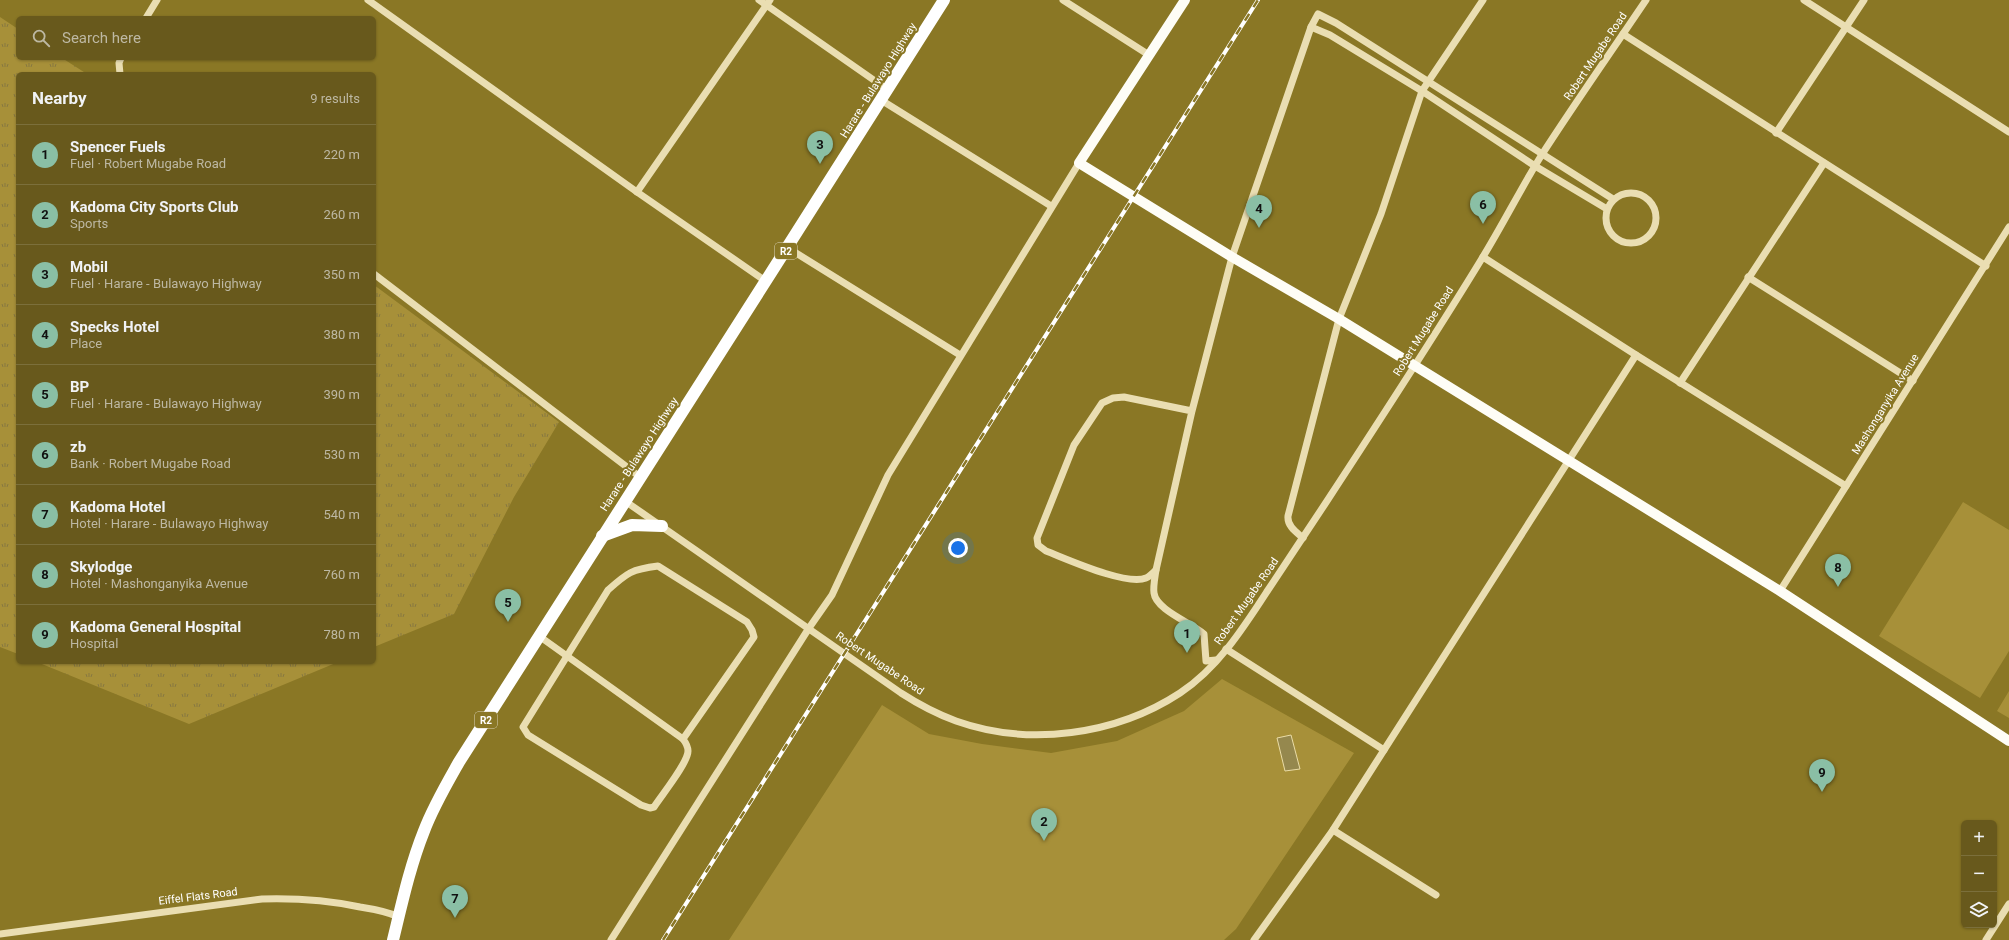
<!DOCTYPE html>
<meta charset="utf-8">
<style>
:root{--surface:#68591c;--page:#706229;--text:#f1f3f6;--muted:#bdb8a3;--line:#7b6f3b;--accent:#8abfa5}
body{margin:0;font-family:Roboto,sans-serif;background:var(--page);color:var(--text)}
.controls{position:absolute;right:12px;bottom:12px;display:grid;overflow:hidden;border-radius:6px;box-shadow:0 1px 3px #0004}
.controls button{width:36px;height:36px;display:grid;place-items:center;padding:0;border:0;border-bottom:1px solid var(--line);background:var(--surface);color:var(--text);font:20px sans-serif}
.you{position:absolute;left:958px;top:548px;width:14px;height:14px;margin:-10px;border:3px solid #fff;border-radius:50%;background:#1a73e8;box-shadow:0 0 0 6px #1a73e833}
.badge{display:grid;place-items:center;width:26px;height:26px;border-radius:50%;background:var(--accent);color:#111;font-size:13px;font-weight:700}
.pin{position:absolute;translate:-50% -33px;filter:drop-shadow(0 1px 2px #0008)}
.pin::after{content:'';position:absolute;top:21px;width:14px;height:12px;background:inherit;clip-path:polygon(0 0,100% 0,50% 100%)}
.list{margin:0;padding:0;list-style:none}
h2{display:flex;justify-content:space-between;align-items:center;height:52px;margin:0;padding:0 16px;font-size:17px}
h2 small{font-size:13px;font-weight:400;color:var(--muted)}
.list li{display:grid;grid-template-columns:26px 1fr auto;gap:12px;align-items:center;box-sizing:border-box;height:60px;padding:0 16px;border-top:1px solid var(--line)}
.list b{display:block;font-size:15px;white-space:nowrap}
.list p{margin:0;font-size:13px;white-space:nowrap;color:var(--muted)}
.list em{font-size:13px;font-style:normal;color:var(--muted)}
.icon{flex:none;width:22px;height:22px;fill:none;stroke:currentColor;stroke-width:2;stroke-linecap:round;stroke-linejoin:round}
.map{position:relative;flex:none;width:2009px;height:940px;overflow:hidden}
.search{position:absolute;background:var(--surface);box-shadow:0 1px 3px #0004;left:16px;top:16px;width:360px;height:44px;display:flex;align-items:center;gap:10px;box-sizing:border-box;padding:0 14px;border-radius:6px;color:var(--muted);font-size:15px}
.panel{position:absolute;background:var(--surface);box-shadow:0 1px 3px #0004;left:16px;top:72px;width:360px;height:592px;border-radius:6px}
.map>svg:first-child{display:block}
.grass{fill:url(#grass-tufts)}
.pitch{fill:#a79039}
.water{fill:#95884e;stroke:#eadca7}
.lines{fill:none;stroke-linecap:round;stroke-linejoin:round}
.minor{stroke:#eadeb2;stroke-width:7}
.major{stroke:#fefdf6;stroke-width:10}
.highway{stroke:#fff;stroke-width:12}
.rail-casing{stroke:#fff;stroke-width:4}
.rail{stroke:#8a7725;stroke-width:2.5;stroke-dasharray:8;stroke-linecap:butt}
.labels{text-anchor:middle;stroke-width:4;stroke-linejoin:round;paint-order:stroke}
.shield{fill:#8a7725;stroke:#dcd6be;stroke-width:1}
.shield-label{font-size:10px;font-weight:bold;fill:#fff}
.street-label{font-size:11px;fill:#fff;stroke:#8a7725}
</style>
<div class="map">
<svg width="2009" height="940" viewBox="0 0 2009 940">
<defs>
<pattern id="grass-tufts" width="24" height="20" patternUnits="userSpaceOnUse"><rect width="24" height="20" fill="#a79039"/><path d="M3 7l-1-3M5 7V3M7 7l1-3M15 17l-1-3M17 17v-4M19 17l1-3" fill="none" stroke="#877840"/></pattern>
</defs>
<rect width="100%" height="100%" fill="#8a7725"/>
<g class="grass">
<path d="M 0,17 L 18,29 L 18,58 L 62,58 L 87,74 L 18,74 L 18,654 L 0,647 Z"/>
<path d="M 374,285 L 559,422 L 514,497 L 454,614 L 374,647 Z"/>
<path d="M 37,662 L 338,662 L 189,724 Z"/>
</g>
<g class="pitch">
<path d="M 1963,502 L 2009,530 L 2009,651 L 1980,698 L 1879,636 Z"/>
<path d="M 1222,679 L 1354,753 L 1236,929 L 1224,940 L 729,940 L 882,705 L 929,734 L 982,744 L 1051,753 L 1117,741 L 1184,711 Z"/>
<path d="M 2009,691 L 2009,718 L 1997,711 Z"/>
</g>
<path class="water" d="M 1291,735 L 1300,769 L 1285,771 L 1277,738 Z"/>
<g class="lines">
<g class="minor">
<path d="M 368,0 L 637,192 L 767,282"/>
<path d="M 759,0 L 888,90"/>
<path d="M 1063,0 L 1149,55"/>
<path d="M 1804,0 L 2009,132"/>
<path d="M 146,18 L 157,0"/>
<path d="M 1311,27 L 1330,35 L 1422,91 L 1535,166 L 1607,209"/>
<path d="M 1623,34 L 1986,266"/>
<path d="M 120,74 L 119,63 L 121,58"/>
<path d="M 881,100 L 1051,206"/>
<path d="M 1776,133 L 1864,0"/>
<path d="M 637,192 L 770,0"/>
<circle cx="1631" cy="218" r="25"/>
<path d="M 788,248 L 960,355"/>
<path d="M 1483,257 L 1636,355 L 1846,486"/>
<path d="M 374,274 L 640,477"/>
<path d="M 1748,277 L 1913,381"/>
<path d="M 1680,383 L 1824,163"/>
<path d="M 1192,411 L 1124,397 L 1113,398 L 1102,403 L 1074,445 L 1037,538 L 1038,545 L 1046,551 C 1067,559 1126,586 1146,578 C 1149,577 1153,573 1156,570 L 1192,411 L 1232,257 L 1311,27 L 1318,14 L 1336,23 L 1613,199"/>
<path d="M 625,501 L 901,693 C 918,704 937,714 956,721 C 1029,747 1116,735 1180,693 C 1218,668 1244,627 1268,590 C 1287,561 1306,533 1325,504 C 1378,423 1431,342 1481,260 C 1502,226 1520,190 1541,156 C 1575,103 1611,52 1646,0"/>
<path d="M 1303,538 C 1296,532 1287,526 1288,516 L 1339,319 L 1381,214 L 1422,91 L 1483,0"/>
<path d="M 658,566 L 747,622 L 752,630 L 754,637 L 683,739 C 686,743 688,746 688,751 C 688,763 661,796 654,807 L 650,808 L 641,805 L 528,735 L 523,727 L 608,590 C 627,573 632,569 658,566 Z"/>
<path d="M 1156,570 C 1155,577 1153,586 1154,593 C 1156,610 1192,623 1204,634 L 1206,661 L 1216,660"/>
<path d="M 1780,591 L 2009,227"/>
<path d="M 539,636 L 683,739"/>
<path d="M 1226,649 L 1384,750"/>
<path d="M 1333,830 L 1436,895"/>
<path d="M 0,934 L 262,899 C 296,898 327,900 360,907 C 373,909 386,911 399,917"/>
<path d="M 611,940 L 809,628 L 832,595 L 888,475 L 1079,163"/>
<path d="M 1254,940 L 1333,830 L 1636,355"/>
<path d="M 1986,940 L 2009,904"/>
</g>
<path class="major" d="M 1185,0 L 1079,163 L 1232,257 L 1339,319 L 1780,591 L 2009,741"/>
<g class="highway">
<path d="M 602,536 L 632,525 L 662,526"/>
<path d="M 393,940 C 402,903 410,866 424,831 C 433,807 446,785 459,762 C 619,508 784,255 944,0"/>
</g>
<defs>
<path id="rail" d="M 663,940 L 1258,0"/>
</defs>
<use href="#rail" class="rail-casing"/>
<use href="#rail" class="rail"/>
</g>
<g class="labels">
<g class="shield">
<rect x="775" y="243" width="22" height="16" rx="3"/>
<rect x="475" y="712" width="22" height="16" rx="3"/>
</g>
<g class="shield-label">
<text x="786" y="255">R2</text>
<text x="486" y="724">R2</text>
</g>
<g class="street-label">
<text transform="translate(1595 56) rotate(-56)" y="4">Robert Mugabe Road</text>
<text transform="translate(878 80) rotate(-58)" y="4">Harare - Bulawayo Highway</text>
<text transform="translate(1423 331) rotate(-58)" y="4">Robert Mugabe Road</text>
<text transform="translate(1885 404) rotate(-58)" y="4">Mashonganyika Avenue</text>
<text transform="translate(639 454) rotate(-57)" y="4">Harare - Bulawayo Highway</text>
<text transform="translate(1246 601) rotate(-55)" y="4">Robert Mugabe Road</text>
<text transform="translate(880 663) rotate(34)" y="4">Robert Mugabe Road</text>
<text transform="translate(198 896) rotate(-7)" y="4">Eiffel Flats Road</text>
</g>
</g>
</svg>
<div class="controls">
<button>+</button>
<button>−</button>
<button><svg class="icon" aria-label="layers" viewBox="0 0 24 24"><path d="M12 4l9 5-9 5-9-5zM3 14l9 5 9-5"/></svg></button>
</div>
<div class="you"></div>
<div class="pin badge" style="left:1187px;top:653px">1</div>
<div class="pin badge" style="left:1044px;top:841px">2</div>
<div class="pin badge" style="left:820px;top:164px">3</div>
<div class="pin badge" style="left:1259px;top:228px">4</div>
<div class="pin badge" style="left:508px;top:622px">5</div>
<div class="pin badge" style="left:1483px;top:224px">6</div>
<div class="pin badge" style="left:455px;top:918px">7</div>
<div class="pin badge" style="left:1838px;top:587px">8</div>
<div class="pin badge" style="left:1822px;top:792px">9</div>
<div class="search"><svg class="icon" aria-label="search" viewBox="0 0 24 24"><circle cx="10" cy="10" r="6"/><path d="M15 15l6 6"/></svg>Search here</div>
<section class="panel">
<h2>Nearby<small>9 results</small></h2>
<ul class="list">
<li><span class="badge">1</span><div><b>Spencer Fuels</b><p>Fuel · Robert Mugabe Road</p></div><em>220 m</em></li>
<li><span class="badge">2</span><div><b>Kadoma City Sports Club</b><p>Sports</p></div><em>260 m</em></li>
<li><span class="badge">3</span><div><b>Mobil</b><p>Fuel · Harare - Bulawayo Highway</p></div><em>350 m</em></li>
<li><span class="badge">4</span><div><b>Specks Hotel</b><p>Place</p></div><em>380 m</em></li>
<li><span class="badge">5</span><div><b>BP</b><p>Fuel · Harare - Bulawayo Highway</p></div><em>390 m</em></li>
<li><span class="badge">6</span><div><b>zb</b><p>Bank · Robert Mugabe Road</p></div><em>530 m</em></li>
<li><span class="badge">7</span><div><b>Kadoma Hotel</b><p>Hotel · Harare - Bulawayo Highway</p></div><em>540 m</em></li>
<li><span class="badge">8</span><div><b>Skylodge</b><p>Hotel · Mashonganyika Avenue</p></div><em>760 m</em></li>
<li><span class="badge">9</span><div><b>Kadoma General Hospital</b><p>Hospital</p></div><em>780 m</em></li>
</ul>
</section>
</div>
